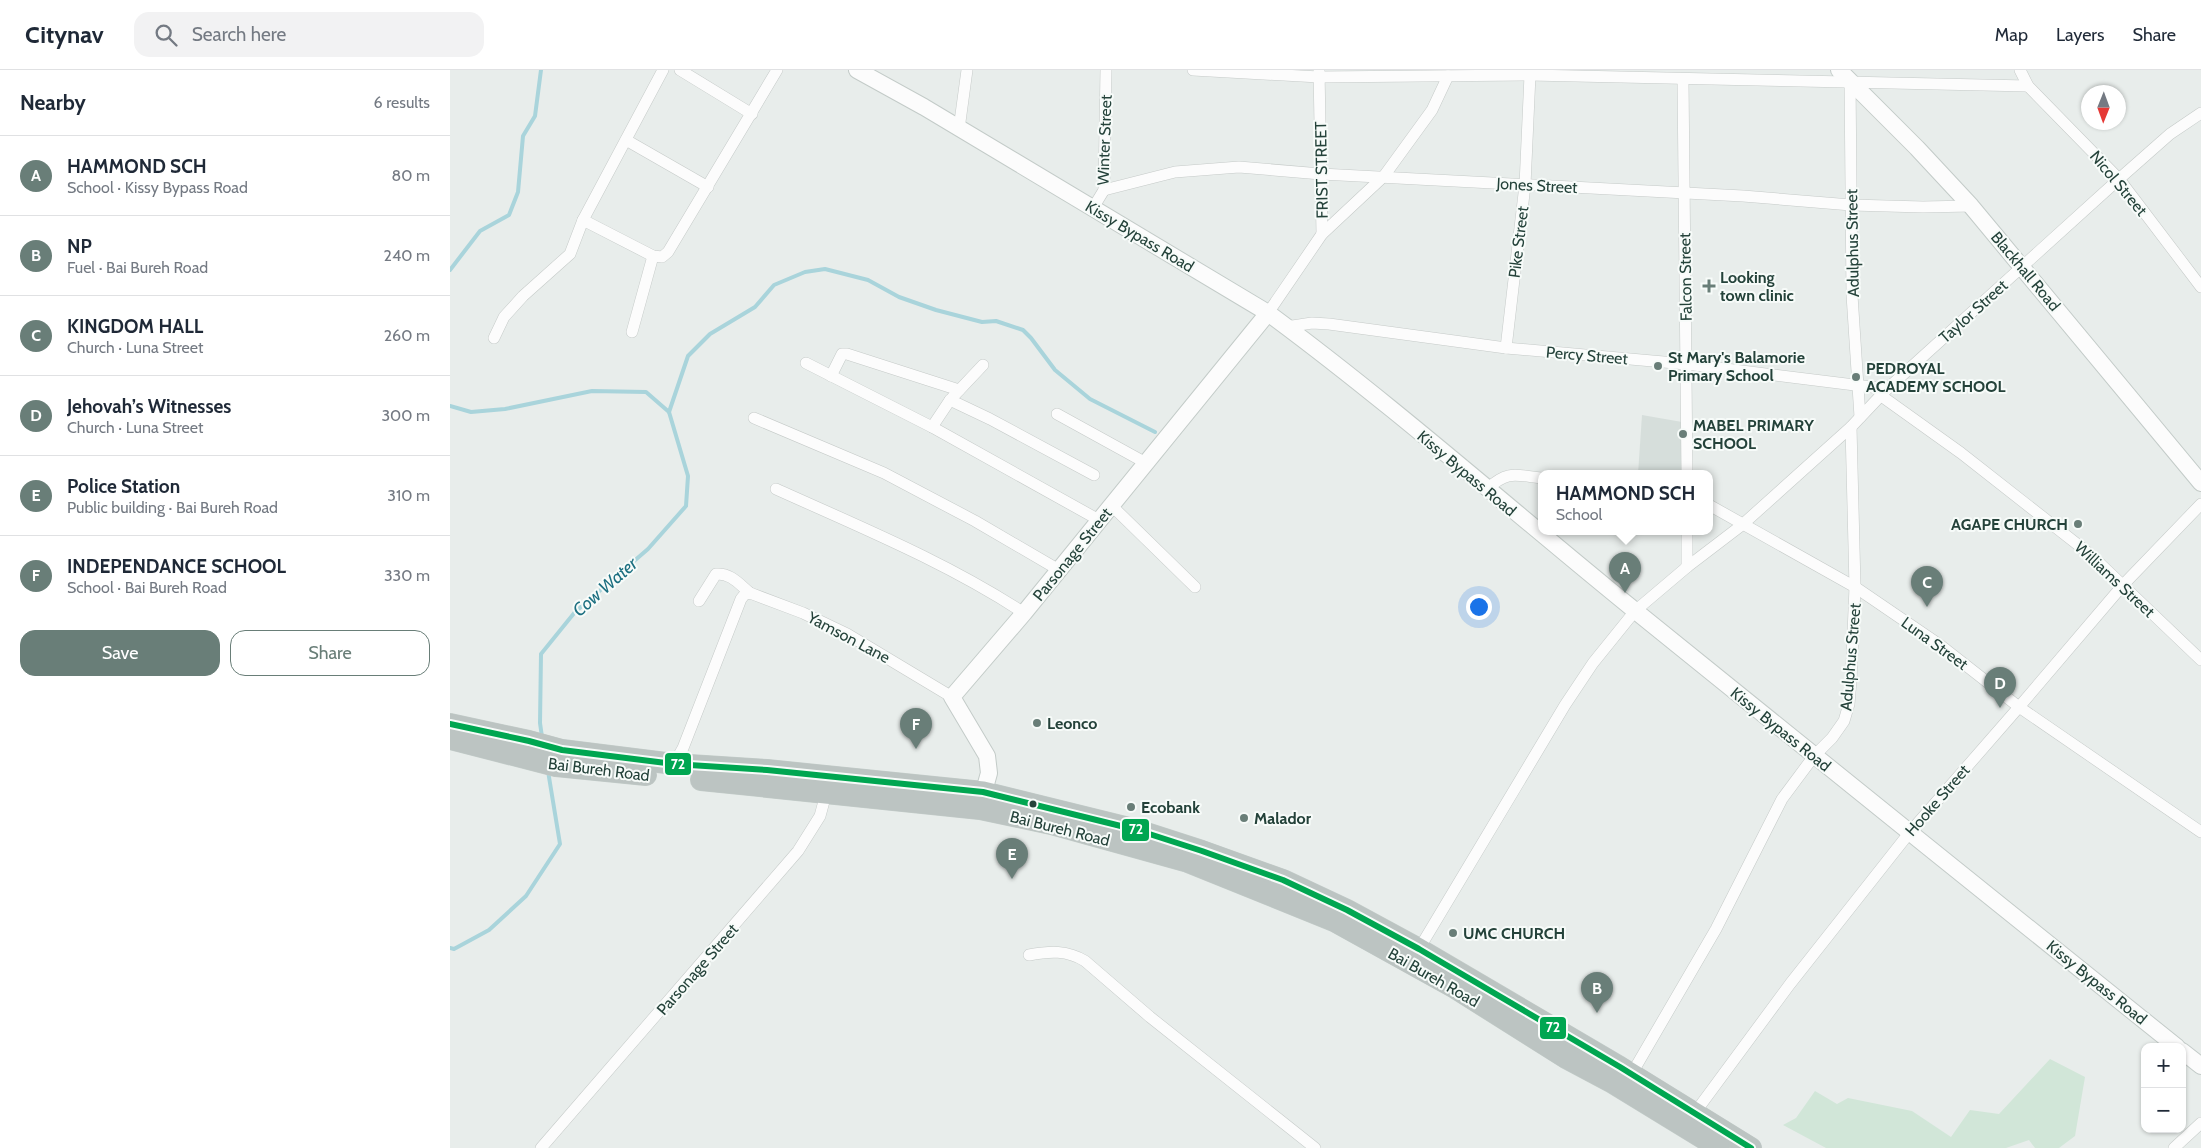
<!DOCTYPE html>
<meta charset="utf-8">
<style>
:root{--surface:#fff;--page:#f2f2f3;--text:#1f2937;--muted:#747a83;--line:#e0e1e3;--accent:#697e78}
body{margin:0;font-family:Cabin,sans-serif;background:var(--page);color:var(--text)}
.controls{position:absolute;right:15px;bottom:15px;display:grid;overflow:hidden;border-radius:10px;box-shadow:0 1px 4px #0004}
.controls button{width:45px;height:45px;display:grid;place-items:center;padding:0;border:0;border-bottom:1px solid var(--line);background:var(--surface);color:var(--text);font:25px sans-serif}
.compass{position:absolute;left:1631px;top:15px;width:45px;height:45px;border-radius:50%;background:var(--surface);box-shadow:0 1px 4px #0004;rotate:181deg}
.you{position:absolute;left:1028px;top:536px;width:18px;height:18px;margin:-12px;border:4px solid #fff;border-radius:50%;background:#1a73e8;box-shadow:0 0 0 8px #1a73e833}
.badge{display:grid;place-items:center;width:32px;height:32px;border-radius:50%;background:var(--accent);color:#fff;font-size:16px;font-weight:700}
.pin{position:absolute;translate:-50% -41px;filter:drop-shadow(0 1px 2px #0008)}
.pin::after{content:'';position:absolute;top:26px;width:18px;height:15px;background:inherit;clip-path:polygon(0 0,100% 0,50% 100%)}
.popup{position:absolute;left:1088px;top:400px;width:175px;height:65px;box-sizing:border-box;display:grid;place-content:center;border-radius:10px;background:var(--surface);filter:drop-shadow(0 1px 4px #0005);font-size:16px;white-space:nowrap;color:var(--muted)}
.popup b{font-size:19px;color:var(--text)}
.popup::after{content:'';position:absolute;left:50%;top:100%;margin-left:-10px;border:10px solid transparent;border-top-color:var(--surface)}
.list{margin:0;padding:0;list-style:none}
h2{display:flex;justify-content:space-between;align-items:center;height:65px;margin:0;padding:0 20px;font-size:21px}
h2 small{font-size:16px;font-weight:400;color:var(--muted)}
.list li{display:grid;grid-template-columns:32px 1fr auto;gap:15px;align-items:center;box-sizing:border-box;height:80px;padding:0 20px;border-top:1px solid var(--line)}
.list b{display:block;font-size:19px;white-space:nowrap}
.list p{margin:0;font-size:16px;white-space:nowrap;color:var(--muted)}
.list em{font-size:16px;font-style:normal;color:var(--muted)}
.actions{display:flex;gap:10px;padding:15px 20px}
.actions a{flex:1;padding:11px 0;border:1px solid var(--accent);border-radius:15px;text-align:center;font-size:18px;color:var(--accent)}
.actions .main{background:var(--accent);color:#fff}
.icon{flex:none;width:28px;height:28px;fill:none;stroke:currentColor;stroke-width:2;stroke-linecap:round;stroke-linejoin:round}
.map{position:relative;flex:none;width:1751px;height:1078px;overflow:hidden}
header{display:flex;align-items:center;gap:30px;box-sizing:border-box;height:70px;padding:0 25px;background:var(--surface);border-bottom:1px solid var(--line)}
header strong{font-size:24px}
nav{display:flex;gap:28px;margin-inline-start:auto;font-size:18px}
.search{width:350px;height:45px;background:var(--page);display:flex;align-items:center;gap:12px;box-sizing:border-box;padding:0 18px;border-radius:15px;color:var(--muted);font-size:19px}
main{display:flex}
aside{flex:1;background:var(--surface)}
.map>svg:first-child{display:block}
.built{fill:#d6dedb}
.green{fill:#d1e6d8}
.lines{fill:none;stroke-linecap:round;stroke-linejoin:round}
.stream{stroke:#a9d4db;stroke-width:4}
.street-casing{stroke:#c5cac8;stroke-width:12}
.secondary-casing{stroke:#c3cbc8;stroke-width:18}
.highway-casing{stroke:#c3ccc9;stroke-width:22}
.street{stroke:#fcfcfc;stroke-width:11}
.secondary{stroke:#fcfcfc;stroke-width:16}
.highway{stroke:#bcc4c2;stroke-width:21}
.bus-1-casing{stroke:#f7fbf9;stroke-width:10}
.bus-1{stroke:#00a651;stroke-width:6}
.poi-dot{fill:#697e78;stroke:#f7fbf9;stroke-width:2}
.bus-dot{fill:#24423a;stroke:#f7fbf9;stroke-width:2}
.labels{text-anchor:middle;stroke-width:4;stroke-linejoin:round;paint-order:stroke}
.street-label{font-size:16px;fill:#24423a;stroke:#f7fbf9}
.poi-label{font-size:16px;font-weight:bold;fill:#24423a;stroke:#f7fbf9;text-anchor:start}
.water-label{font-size:18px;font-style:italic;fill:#1c6f80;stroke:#f7fbf9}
.line-badge{stroke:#f7fbf9;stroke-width:2}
.badge-label{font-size:14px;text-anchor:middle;font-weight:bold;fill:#fff}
</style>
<header>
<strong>Citynav</strong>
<div class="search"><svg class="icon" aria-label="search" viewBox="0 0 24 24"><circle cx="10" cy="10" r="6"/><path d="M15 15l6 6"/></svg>Search here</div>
<nav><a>Map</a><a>Layers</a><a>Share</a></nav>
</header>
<main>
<aside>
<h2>Nearby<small>6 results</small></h2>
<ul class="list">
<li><span class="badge">A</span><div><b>HAMMOND SCH</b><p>School · Kissy Bypass Road</p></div><em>80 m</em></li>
<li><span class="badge">B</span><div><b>NP</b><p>Fuel · Bai Bureh Road</p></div><em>240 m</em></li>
<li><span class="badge">C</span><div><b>KINGDOM HALL</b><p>Church · Luna Street</p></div><em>260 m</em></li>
<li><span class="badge">D</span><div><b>Jehovah’s Witnesses</b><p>Church · Luna Street</p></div><em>300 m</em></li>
<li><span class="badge">E</span><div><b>Police Station</b><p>Public building · Bai Bureh Road</p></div><em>310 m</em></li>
<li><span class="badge">F</span><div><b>INDEPENDANCE SCHOOL</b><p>School · Bai Bureh Road</p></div><em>330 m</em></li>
</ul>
<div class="actions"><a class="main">Save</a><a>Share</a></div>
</aside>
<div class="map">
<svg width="1751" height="1078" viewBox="0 0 1751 1078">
<rect width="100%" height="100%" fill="#e8edeb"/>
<path class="built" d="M 1192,345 L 1232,352 L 1232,404 L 1188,404 Z"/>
<path class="green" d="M 1600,989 L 1635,1007 L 1625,1066 L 1609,1078 L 1585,1078 L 1579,1070 L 1556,1078 L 1376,1078 L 1333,1055 L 1346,1048 L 1365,1021 L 1387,1034 L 1398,1028 L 1462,1041 L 1501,1067 L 1520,1040 L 1549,1044 Z"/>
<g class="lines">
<g class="stream">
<path d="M 0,200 L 30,161 L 59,145 L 68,122 L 73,66 L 85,46 L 91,0"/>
<path d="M 0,336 L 21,342 L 55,339 L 142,321 L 196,322 L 219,342 L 238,406 L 236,436 L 198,479 L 125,542 L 91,584 L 90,653 L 92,667"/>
<path d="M 219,342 L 238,286 L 260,264 L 305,237 L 324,215 L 355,202 L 375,199 L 418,210 L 449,227 L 486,240 L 532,252 L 546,251 L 573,260 L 581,268 L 605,300 L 640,329 L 705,362"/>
<path d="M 0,878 L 4,879 L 39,860 L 76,826 L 110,774 L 98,701"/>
</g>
<defs>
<g id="street">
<path d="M 230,0 L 302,44"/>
<path d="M 743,0 L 869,7 L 1080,5 L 1578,16"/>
<path d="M 869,0 L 872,164"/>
<path d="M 1570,0 L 1578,16 L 1669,109 L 1751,217"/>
<path d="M 1400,9 L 1402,225 L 1410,347"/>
<path d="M 1233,10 L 1237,404"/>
<path d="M 509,59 L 517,0"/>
<path d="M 176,70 L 258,117"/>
<path d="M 654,120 L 725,102 L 789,97 L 871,104 L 1293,126 L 1401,135 L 1473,137 L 1521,136"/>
<path d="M 643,138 L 654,120 L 656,0"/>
<path d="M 133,150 L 203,186 L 212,187 L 218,182 L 327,0"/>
<path d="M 818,243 L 872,164 L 934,106 L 982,40 L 998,6"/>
<path d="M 836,257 L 862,253 L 879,254 L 1056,278 L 1236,294 L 1437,319"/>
<path d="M 182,262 L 203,186"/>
<path d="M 44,268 L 54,247 L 73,226 L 120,184 L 133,150 L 213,0"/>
<path d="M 1056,278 L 1075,115 L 1080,5"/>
<path d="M 356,293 L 482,357 L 649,450"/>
<path d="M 381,306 L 392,284 L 397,284 L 509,320"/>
<path d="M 1430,325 L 1511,383 L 1641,485 L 1751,590"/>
<path d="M 500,330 L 540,349 L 644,405"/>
<path d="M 607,344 L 696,393"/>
<path d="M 304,348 L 434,403 L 525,451 L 609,500"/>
<path d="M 482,357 L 500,330 L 533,295"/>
<path d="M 326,419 C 410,457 496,492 574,543"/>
<path d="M 1037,419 C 1058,400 1065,405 1091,408"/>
<path d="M 661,435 L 745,517"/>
<path d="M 1259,435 L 1405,517 L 1490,575 L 1569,637 L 1751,762"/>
<path d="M 1237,462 L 1237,497"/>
<path d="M 249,531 L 266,504 C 281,503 289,514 300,523"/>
<path d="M 224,694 L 233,678 L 291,529 L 295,524 L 300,523 L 353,543 L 397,564 L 502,627"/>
<path d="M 969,879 L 1115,635 L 1143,593 L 1185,541 L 1237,497 L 1292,455 L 1401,357 L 1437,319 L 1669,109 L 1720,64 L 1751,43"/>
<path d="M 579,885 C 600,881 617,880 635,891 L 700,947 L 865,1078"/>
<path d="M 1181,1005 L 1266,859 L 1332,729 L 1364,686 L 1382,668 L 1394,651 L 1399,634 L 1401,610 L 1405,517 L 1401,357"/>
<path d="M 1244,1044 L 1340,914 L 1460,762 L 1569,637 L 1673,515 L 1751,434"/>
<path d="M 91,1078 L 348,781 L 370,746 L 377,720"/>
<path d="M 1724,1078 L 1751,1053"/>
</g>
<g id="secondary">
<path d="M 407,0 L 474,37 L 818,243 C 944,336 1061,440 1183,539 C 1363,686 1546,831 1727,977"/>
<path d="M 1389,0 L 1467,78 L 1521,136 L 1751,413"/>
<path d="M 531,732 L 539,703 L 537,686 L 502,627 L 574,543 L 818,243"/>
<path d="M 1732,981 L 1751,996"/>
</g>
<g id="highway">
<path d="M 0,654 L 79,671 L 112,680 L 224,694 L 317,700 L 533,722 L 687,760 L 752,781 L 833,810 L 897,840 L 969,879 L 1170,997 L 1301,1078"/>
<path d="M 0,669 L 106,696 L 196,705"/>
<path d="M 251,710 L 530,739 L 601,754 L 738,792 L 884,851 L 1005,918 L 1116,988 L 1163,1013 L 1269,1078"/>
</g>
</defs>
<use href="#street" class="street-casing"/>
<use href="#secondary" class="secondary-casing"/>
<use href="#highway" class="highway-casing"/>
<use href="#street" class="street"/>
<use href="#secondary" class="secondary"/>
<use href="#highway" class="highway"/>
<defs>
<path id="bus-1" d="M 0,654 L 79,671 L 112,680 L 224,694 L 317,700 L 533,722 L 687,760 L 752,781 L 833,810 L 897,840 L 969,879 L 1170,997 L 1301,1078"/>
</defs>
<use href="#bus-1" class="bus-1-casing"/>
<use href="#bus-1" class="bus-1"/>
</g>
<g class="poi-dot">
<path d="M1256.5 208.5h5v5h5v5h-5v5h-5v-5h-5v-5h5z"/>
<circle cx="1208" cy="296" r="5"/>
<circle cx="1406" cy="307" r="5"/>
<circle cx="1233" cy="364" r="5"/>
<circle cx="1628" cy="454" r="5"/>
<circle cx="587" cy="653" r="5"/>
<circle cx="681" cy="737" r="5"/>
<circle cx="794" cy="748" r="5"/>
<circle cx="1003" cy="863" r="5"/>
</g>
<circle class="bus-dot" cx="583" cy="734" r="4.5"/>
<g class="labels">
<g class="street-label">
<text transform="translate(654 70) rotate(-88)" y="6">Winter Street</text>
<text transform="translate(871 100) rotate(-91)" y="6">FRIST STREET</text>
<text transform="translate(1669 113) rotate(50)" y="6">Nicol Street</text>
<text transform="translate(1087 115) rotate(3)" y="6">Jones Street</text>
<text transform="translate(690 166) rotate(31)" y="6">Kissy Bypass Road</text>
<text transform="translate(1068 172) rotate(-83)" y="6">Pike Street</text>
<text transform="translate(1402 173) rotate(-91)" y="6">Adulphus Street</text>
<text transform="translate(1576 201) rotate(50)" y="6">Blackhall Road</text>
<text transform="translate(1235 207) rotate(-91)" y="6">Falcon Street</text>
<text transform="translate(1523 241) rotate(-42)" y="6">Taylor Street</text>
<text transform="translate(1137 285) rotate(5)" y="6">Percy Street</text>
<text transform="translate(1017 403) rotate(40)" y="6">Kissy Bypass Road</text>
<text transform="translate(622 484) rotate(-51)" y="6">Parsonage Street</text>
<text transform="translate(1665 509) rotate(43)" y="6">Williams Street</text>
<text transform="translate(399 567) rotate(28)" y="6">Yamson Lane</text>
<text transform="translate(1485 573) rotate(36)" y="6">Luna Street</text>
<text transform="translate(1400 587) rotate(-85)" y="6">Adulphus Street</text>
<text transform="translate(1331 659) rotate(39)" y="6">Kissy Bypass Road</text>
<text transform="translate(149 699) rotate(7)" y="6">Bai Bureh Road</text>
<text transform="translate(1487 730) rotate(-49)" y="6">Hooke Street</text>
<text transform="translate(610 758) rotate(14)" y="6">Bai Bureh Road</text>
<text transform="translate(247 899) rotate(-49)" y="6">Parsonage Street</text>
<text transform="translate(984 907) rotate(30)" y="6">Bai Bureh Road</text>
<text transform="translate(1647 912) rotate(39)" y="6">Kissy Bypass Road</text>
</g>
<g class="poi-label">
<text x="1270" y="213">Looking<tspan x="1270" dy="18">town clinic</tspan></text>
<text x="1218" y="293">St Mary's Balamorie<tspan x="1218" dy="18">Primary School</tspan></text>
<text x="1416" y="304">PEDROYAL<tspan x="1416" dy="18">ACADEMY SCHOOL</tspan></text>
<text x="1243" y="361">MABEL PRIMARY<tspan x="1243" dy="18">SCHOOL</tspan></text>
<text x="1618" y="460" text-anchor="end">AGAPE CHURCH</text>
<text x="597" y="659">Leonco</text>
<text x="691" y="743">Ecobank</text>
<text x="804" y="754">Malador</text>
<text x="1013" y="869">UMC CHURCH</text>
</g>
<g class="water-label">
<text transform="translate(155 517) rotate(-41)" y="6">Cow Water</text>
</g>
</g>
<g class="line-badge">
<rect x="214" y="682" width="28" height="24" rx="5" fill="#00a651"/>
<rect x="671" y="748" width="29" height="24" rx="5" fill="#00a651"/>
<rect x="1089" y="946" width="28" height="24" rx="5" fill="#00a651"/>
</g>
<g class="badge-label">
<text x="228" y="699">72</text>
<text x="686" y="764">72</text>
<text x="1103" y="962">72</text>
</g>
</svg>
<div class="controls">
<button>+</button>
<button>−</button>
</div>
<svg class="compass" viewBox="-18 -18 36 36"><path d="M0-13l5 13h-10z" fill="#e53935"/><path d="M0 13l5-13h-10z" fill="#747a83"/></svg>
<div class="you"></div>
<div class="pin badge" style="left:1175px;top:523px">A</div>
<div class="popup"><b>HAMMOND SCH</b>School</div>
<div class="pin badge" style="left:1147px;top:943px">B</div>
<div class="pin badge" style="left:1477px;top:537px">C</div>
<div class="pin badge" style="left:1550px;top:638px">D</div>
<div class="pin badge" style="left:562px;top:809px">E</div>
<div class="pin badge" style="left:466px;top:679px">F</div>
</div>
</main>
